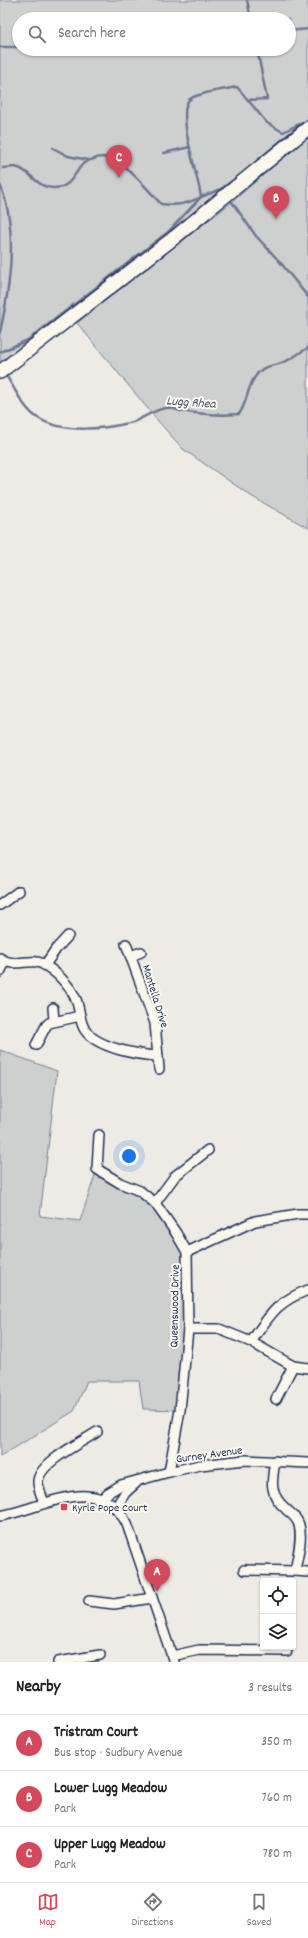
<!DOCTYPE html>
<meta charset="utf-8">
<style>
:root{--surface:#fff;--page:#f6f6f6;--text:#222;--muted:#767676;--line:#e0e0e0;--accent:#d1495b}
body{margin:0;font-family:Dekko,sans-serif;background:var(--page);color:var(--text)}
.controls{position:absolute;right:12px;bottom:12px;display:grid;overflow:hidden;border-radius:4px;box-shadow:0 1px 3px #0004}
.controls button{width:36px;height:36px;display:grid;place-items:center;padding:0;border:0;border-bottom:1px solid var(--line);background:var(--surface);color:var(--text);font:20px sans-serif}
.you{position:absolute;left:129px;top:1156px;width:14px;height:14px;margin:-10px;border:3px solid #fff;border-radius:50%;background:#1a73e8;box-shadow:0 0 0 6px #1a73e833}
.badge{display:grid;place-items:center;width:26px;height:26px;border-radius:50%;background:var(--accent);color:#fff;font-size:13px;font-weight:700}
.pin{position:absolute;translate:-50% -33px;filter:drop-shadow(0 1px 2px #0008)}
.pin::after{content:'';position:absolute;top:21px;width:14px;height:12px;background:inherit;clip-path:polygon(0 0,100% 0,50% 100%)}
.list{margin:0;padding:0;list-style:none}
h2{display:flex;justify-content:space-between;align-items:center;height:52px;margin:0;padding:0 16px;font-size:17px}
h2 small{font-size:13px;font-weight:400;color:var(--muted)}
.list li{display:grid;grid-template-columns:26px 1fr auto;gap:12px;align-items:center;box-sizing:border-box;height:56px;padding:0 16px;border-top:1px solid var(--line)}
.list b{display:block;font-size:15px;white-space:nowrap}
.list p{margin:0;font-size:13px;white-space:nowrap;color:var(--muted)}
.list em{font-size:13px;font-style:normal;color:var(--muted)}
.icon{flex:none;width:22px;height:22px;fill:none;stroke:currentColor;stroke-width:2;stroke-linecap:round;stroke-linejoin:round}
.map{position:relative;flex:none;width:308px;height:1662px;overflow:hidden}
.search{position:absolute;background:var(--surface);box-shadow:0 1px 3px #0004;left:12px;right:12px;top:12px;height:44px;display:flex;align-items:center;gap:10px;box-sizing:border-box;padding:0 14px;border-radius:22px;color:var(--muted);font-size:15px}
.sheet{height:220px;background:var(--surface)}
nav{display:flex;justify-content:space-around;align-items:center;box-sizing:border-box;height:56px;border-top:1px solid var(--line);background:var(--surface);font-size:11px;color:var(--muted)}
nav a{display:grid;justify-items:center;gap:2px}
nav .on{color:var(--accent)}
.map>svg:first-child{display:block}
.green{fill:#cecfcf;stroke:#747f96;fill-rule:evenodd}
.lines{fill:none;stroke-linecap:round;stroke-linejoin:round}
.stream{stroke:#6d7892;stroke-width:2.5}
.minor-casing{stroke:#1b2f5e;stroke-width:12}
.highway-casing{stroke:#1b2f5e;stroke-width:16}
.minor{stroke:#fbf7ec;stroke-width:9}
.highway{stroke:#fbf7ec;stroke-width:13}
.poi-dot{fill:#d1495b;stroke:#fbf7ec;stroke-width:1.5}
.labels{text-anchor:middle;stroke-width:4;stroke-linejoin:round;paint-order:stroke}
.street-label{font-size:12px;fill:#1b2f5e;stroke:#fbf7ec}
.poi-label{font-size:12px;fill:#1b2f5e;stroke:#fbf7ec;text-anchor:start}
.water-label{font-size:13px;font-style:italic;fill:#445378;stroke:#fbf7ec}
</style>
<div class="map">
<svg width="308" height="1662" viewBox="0 0 308 1662">
<rect width="100%" height="100%" fill="#eeebe4"/>
<filter id="ink" filterUnits="userSpaceOnUse"><feTurbulence type="fractalNoise" baseFrequency=".025" numOctaves="2"/><feDisplacementMap in="SourceGraphic" scale="8" xChannelSelector="R" yChannelSelector="G"/><feConvolveMatrix kernelMatrix="1 2 1 2 8 2 1 2 1" color-interpolation-filters="sRGB"/></filter>
<g filter="url(#ink)">
<g class="green">
<path d="M 0,0 L 308,0 L 308,120 C 250,170 189,217 128,265 C 86,298 43,331 0,363 ZM 19,19 L 289,19 L 289,49 L 19,49 Z"/>
<path d="M 308,136 L 308,528 L 251,496 L 183,449 L 158,421 L 77,323 L 232,202 Z"/>
<path d="M 0,1050 L 57,1071 L 40,1216 L 80,1221 L 97,1169 L 155,1203 L 187,1252 L 188,1274 L 180,1410 L 143,1409 L 139,1381 L 87,1381 L 74,1411 L 0,1457 Z"/>
</g>
<g class="lines">
<g class="stream">
<path d="M 247,0 L 251,19"/>
<path d="M 289,31 L 308,29"/>
<path d="M 0,47 L 19,47"/>
<path d="M 257,49 L 267,99 L 248,100 L 267,123 L 283,132 L 299,124"/>
<path d="M 53,148 L 68,156 L 88,160"/>
<path d="M 164,153 L 190,147"/>
<path d="M 3,168 C 6,168 11,167 15,167 C 30,169 37,189 54,188 C 69,188 73,177 81,166 C 84,162 89,160 94,159 C 96,158 100,157 103,157 C 124,159 148,190 161,204 C 177,206 187,204 201,197 C 199,178 175,111 190,99 C 196,93 227,89 237,87 L 248,100"/>
<path d="M 249,168 L 303,122"/>
<path d="M 0,185 C 18,227 10,288 0,332"/>
<path d="M 232,202 L 256,236 L 280,262 L 308,297"/>
<path d="M 0,352 L 28,340 L 168,232 L 201,197 L 221,189 L 239,176"/>
<path d="M 5,374 C 15,388 23,409 38,418 C 63,434 106,429 133,422 C 144,418 155,409 166,408 C 171,407 176,410 181,411 C 200,414 220,416 239,414 C 246,405 247,391 253,380 C 264,362 269,369 284,362 C 292,359 300,352 308,348"/>
</g>
<defs>
<g id="minor">
<path d="M 0,905 L 19,891"/>
<path d="M 126,944 L 155,1023 L 159,1069"/>
<path d="M 131,956 L 141,952"/>
<path d="M 0,958 C 16,970 31,955 46,966 C 59,974 75,991 78,1006 C 80,1014 80,1022 85,1030 C 97,1048 138,1055 158,1056"/>
<path d="M 45,965 L 56,949 L 68,936"/>
<path d="M 0,972 L 5,962"/>
<path d="M 53,1008 L 54,1020"/>
<path d="M 36,1045 L 46,1026 L 49,1023 L 80,1016"/>
<path d="M 99,1135 L 97,1169 L 120,1183 L 140,1191 L 155,1203 L 176,1233 L 187,1252 L 188,1329 L 180,1410 L 169,1472"/>
<path d="M 155,1203 L 175,1176 L 208,1150"/>
<path d="M 187,1252 L 255,1221 L 298,1214 L 308,1214"/>
<path d="M 188,1329 L 219,1329 L 251,1342 L 293,1366 L 308,1368"/>
<path d="M 251,1342 C 270,1315 276,1302 308,1290"/>
<path d="M 276,1399 L 293,1366"/>
<path d="M 102,1499 L 108,1493 L 121,1485 L 169,1472 L 200,1465 L 245,1460 L 308,1463"/>
<path d="M 44,1503 C 42,1496 38,1489 38,1482 C 38,1463 82,1442 97,1432"/>
<path d="M 116,1507 L 125,1493 L 137,1482"/>
<path d="M 0,1516 C 43,1509 100,1470 127,1524 L 174,1662"/>
<path d="M 244,1570 L 295,1571 C 297,1558 303,1539 299,1525 C 297,1517 291,1514 286,1509 C 268,1494 272,1480 275,1461"/>
<path d="M 295,1571 L 308,1572"/>
<path d="M 89,1601 L 114,1604 L 152,1598"/>
<path d="M 172,1656 L 199,1650 L 287,1651"/>
<path d="M 58,1662 L 100,1655"/>
</g>
<path id="highway" d="M 0,372 L 175,237 L 308,128"/>
</defs>
<use href="#minor" class="minor-casing"/>
<use href="#highway" class="highway-casing"/>
<use href="#minor" class="minor"/>
<use href="#highway" class="highway"/>
</g>
</g>
<rect class="poi-dot" x="60" y="1503" width="8" height="8" rx="2"/>
<g class="labels">
<g class="street-label">
<text transform="translate(156 996) rotate(73)" y="4">Mantella Drive</text>
<text transform="translate(174 1306) rotate(-89)" y="4">Queenswood Drive</text>
<text transform="translate(209 1454) rotate(-8)" y="4">Gurney Avenue</text>
</g>
<g class="poi-label">
<text x="72" y="1511">Kyrle Pope Court</text>
</g>
<g class="water-label">
<text transform="translate(191 401) rotate(4)" y="5">Lugg Rhea</text>
</g>
</g>
</svg>
<div class="controls">
<button><svg class="icon" aria-label="locate" viewBox="0 0 24 24"><circle cx="12" cy="12" r="6"/><path d="M12 2v4M12 18v4M2 12h4M18 12h4"/></svg></button>
<button><svg class="icon" aria-label="layers" viewBox="0 0 24 24"><path d="M12 4l9 5-9 5-9-5zM3 14l9 5 9-5"/></svg></button>
</div>
<div class="you"></div>
<div class="pin badge" style="left:157px;top:1592px">A</div>
<div class="pin badge" style="left:276px;top:219px">B</div>
<div class="pin badge" style="left:119px;top:178px">C</div>
<div class="search"><svg class="icon" aria-label="search" viewBox="0 0 24 24"><circle cx="10" cy="10" r="6"/><path d="M15 15l6 6"/></svg>Search here</div>
</div>
<section class="sheet">
<h2>Nearby<small>3 results</small></h2>
<ul class="list">
<li><span class="badge">A</span><div><b>Tristram Court</b><p>Bus stop · Sudbury Avenue</p></div><em>350 m</em></li>
<li><span class="badge">B</span><div><b>Lower Lugg Meadow</b><p>Park</p></div><em>760 m</em></li>
<li><span class="badge">C</span><div><b>Upper Lugg Meadow</b><p>Park</p></div><em>780 m</em></li>
</ul>
</section>
<nav>
<a class="on"><svg class="icon" aria-label="map" viewBox="0 0 24 24"><path d="M3 6l6-2 6 2 6-2v14l-6 2-6-2-6 2zM9 4v14M15 6v14"/></svg>Map</a>
<a><svg class="icon" aria-label="directions" viewBox="0 0 24 24"><path d="M12 3l9 9-9 9-9-9zM9 14v-3h6M13 9l2 2-2 2"/></svg>Directions</a>
<a><svg class="icon" aria-label="saved" viewBox="0 0 24 24"><path d="M7 4h10v16l-5-4-5 4z"/></svg>Saved</a>
</nav>
